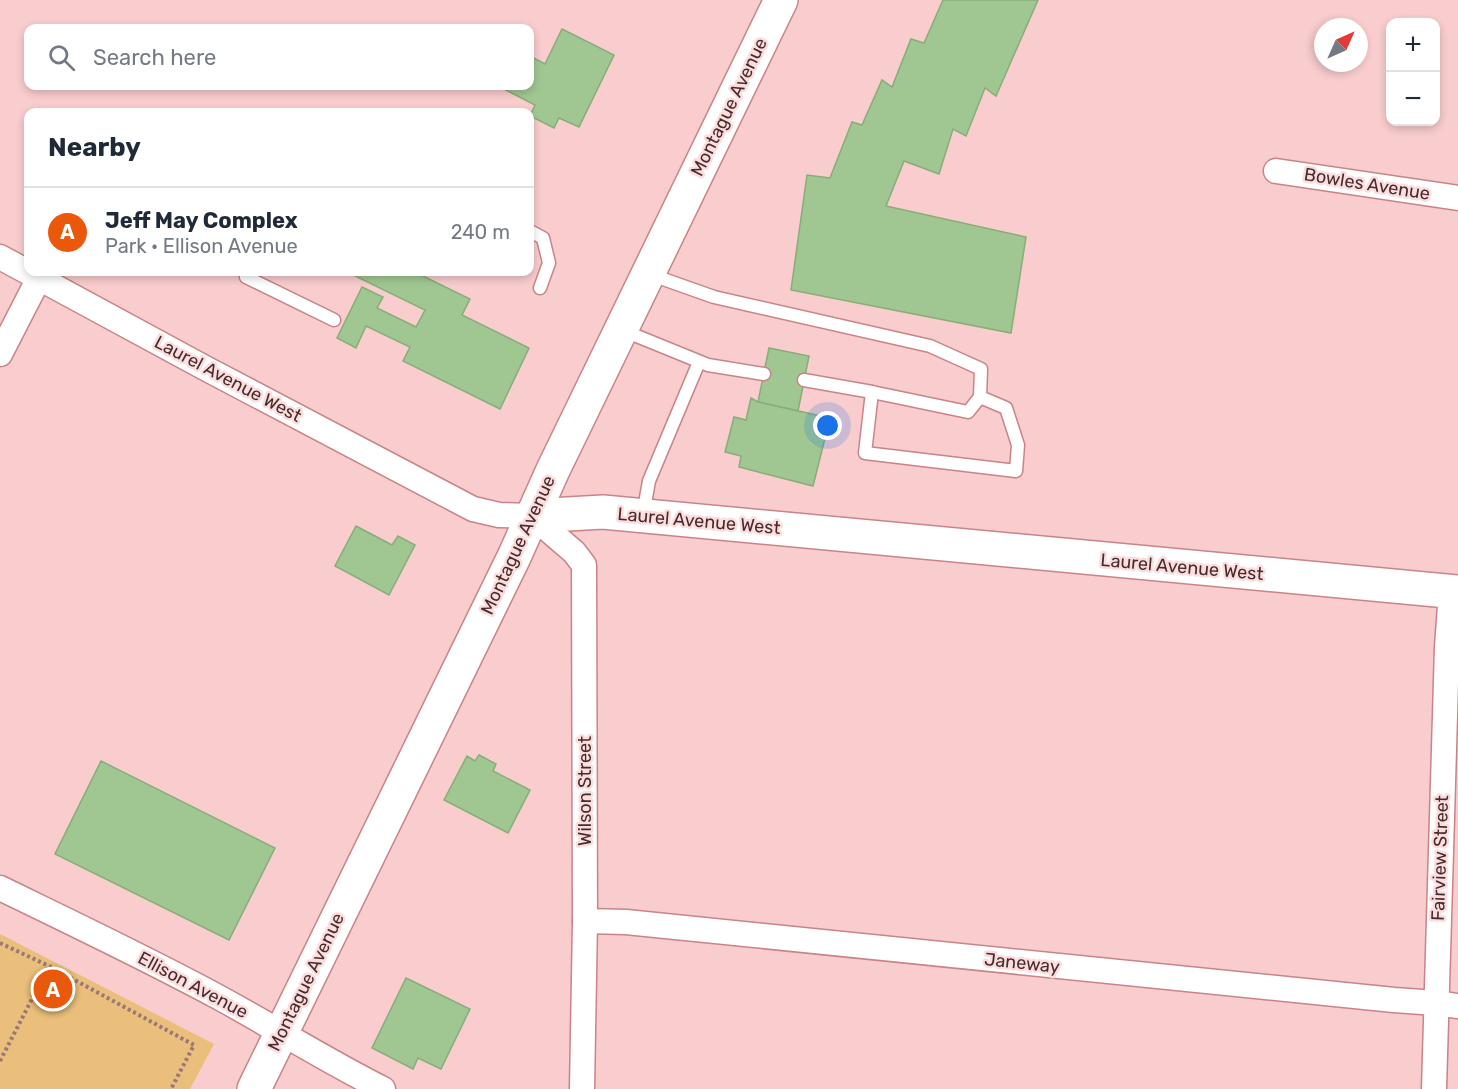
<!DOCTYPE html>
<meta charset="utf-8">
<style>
:root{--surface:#fff;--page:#f6f6f7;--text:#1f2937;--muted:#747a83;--line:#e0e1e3;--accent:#ea580c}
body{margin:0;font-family:Rubik,sans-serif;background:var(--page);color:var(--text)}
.controls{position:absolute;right:18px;top:18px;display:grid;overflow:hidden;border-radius:12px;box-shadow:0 3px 9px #0003}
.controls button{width:54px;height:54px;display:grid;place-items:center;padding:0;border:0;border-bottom:2px solid var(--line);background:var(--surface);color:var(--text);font:30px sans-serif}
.compass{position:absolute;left:1314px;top:18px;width:54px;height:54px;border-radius:50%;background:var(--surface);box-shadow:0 3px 9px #0003;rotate:45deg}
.you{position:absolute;left:828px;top:426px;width:21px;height:21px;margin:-15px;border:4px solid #fff;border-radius:50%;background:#1a73e8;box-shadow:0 0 0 9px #1a73e833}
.badge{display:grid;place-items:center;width:39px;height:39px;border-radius:50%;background:var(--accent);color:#fff;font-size:20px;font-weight:700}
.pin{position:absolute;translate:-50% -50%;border:3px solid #fff;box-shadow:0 2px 6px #0006}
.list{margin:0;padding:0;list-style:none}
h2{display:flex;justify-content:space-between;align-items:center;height:78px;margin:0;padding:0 24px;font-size:26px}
h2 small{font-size:20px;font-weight:400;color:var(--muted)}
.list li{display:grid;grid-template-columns:39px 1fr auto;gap:18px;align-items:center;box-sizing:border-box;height:90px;padding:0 24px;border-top:2px solid var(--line)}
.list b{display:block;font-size:22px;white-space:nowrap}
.list p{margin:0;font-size:20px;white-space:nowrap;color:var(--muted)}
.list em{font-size:20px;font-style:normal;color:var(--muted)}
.icon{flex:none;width:33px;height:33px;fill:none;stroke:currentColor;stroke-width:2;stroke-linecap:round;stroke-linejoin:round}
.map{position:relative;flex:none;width:1458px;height:1089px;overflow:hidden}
.search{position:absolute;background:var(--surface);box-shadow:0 3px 9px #0003;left:24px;top:24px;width:510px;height:66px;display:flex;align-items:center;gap:15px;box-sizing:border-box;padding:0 21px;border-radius:12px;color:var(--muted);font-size:22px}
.panel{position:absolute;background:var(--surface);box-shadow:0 3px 9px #0003;left:24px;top:108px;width:510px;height:168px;border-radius:12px}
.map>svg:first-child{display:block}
.green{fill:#eabe7b}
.building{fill:#a0c791;stroke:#87ad78;stroke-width:1.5}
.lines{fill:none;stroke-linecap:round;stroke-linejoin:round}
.lane-casing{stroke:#c98487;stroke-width:15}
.street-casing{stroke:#c98487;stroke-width:27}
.secondary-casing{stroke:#c98487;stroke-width:36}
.primary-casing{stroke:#c98487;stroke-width:36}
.path{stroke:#9b7778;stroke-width:4;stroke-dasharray:3 3;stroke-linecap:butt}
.lane{stroke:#fff;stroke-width:12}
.street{stroke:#fff;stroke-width:24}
.secondary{stroke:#fff;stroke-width:33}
.primary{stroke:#fff;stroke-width:33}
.labels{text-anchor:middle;stroke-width:5;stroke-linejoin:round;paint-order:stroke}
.street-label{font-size:18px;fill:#472b2c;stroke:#fcddde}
</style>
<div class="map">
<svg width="1458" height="1089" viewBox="0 0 1458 1089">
<rect width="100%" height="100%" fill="#f9cccd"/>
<path class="green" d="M 0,934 L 214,1044 L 190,1089 L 0,1089 Z"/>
<g class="building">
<path d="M 943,0 L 1038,0 L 996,96 L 985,88 L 966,136 L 953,129 L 939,174 L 904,161 L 886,206 L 1026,237 L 1011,333 L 791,290 L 807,175 L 830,178 L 852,122 L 862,125 L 882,80 L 892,87 L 911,39 L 924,43 Z"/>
<path d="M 562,29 L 614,55 L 579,127 L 559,118 L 554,128 L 530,116 L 535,105 L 500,87 L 501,86 L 530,86 L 530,56 L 545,64 Z"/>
<path d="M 352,272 L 415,272 L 470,299 L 462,315 L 529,348 L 500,409 L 403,361 L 410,347 L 366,326 L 356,348 L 337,338 L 362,287 L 383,297 L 377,308 L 416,327 L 425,310 L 351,274 Z"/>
<path d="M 769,348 L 809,356 L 798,411 L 758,402 Z"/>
<path d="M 751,398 L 758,402 L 830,418 L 813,486 L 739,467 L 741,456 L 725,452 L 734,417 L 746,420 Z"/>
<path d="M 356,526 L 392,545 L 398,536 L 415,545 L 389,595 L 335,566 Z"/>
<path d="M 479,755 L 496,764 L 493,771 L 530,790 L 508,833 L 444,800 L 467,756 L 475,761 Z"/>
<path d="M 101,761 L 275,848 L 229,940 L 55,854 Z"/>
<path d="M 406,978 L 470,1009 L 441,1069 L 418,1058 L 413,1069 L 372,1048 Z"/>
</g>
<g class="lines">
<defs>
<g id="lane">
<path d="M 530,231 L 543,238 L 549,263 L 540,288"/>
<path d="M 649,274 L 714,297 L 930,346 L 981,369 L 980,397 L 1006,408 L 1018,445 L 1016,471 L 865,453 L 872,392"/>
<path d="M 246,277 L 334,320"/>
<path d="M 622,330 L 708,365 L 764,374"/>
<path d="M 804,380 L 872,392 L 968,412 L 980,397"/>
<path d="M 643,515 L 649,481 L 699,362"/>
</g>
<g id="street">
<path d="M 1276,171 L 1458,198"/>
<path d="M 0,257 L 205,368 L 473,509 L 499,515 L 532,516 L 574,552 L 584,565 L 585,921 L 582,1089"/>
<path d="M 0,354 L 39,278"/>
<path d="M 0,888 C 74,924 148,959 220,998 C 275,1028 327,1061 383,1089"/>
<path d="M 585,921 L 626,922 L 1394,1000 L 1436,1003 L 1458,1006"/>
<path d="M 1434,1089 L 1447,647 L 1451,592"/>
</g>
<path id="secondary" d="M 532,516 L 603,512 L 1458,592"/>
<path id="primary" d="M 254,1089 L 514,557 L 553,470 L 781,0"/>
</defs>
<use href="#lane" class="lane-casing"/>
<use href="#street" class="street-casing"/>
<use href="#secondary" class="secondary-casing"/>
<use href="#primary" class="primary-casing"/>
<g class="path">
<path d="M 0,943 L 49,966 L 194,1045 L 171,1089"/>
<path d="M 0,1061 L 49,966"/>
</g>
<use href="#lane" class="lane"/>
<use href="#street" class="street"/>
<use href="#secondary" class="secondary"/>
<use href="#primary" class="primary"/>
</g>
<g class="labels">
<g class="street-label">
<text transform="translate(729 107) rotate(-64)" y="6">Montague Avenue</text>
<text transform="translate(1367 184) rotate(9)" y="6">Bowles Avenue</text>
<text transform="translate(228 379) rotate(28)" y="6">Laurel Avenue West</text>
<text transform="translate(699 521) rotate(5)" y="6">Laurel Avenue West</text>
<text transform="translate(518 545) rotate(-65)" y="6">Montague Avenue</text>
<text transform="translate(1182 567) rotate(5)" y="6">Laurel Avenue West</text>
<text transform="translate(585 791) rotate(-90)" y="6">Wilson Street</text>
<text transform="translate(1440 858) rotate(-88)" y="6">Fairview Street</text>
<text transform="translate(1022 963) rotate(6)" y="6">Janeway</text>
<text transform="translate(306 982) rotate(-64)" y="6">Montague Avenue</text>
<text transform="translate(193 985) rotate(28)" y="6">Ellison Avenue</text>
</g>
</g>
</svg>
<div class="controls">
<button>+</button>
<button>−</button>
</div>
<svg class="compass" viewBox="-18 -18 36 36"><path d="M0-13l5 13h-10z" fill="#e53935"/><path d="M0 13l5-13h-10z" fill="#747a83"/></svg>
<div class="you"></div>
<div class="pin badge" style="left:53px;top:989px">A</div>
<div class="search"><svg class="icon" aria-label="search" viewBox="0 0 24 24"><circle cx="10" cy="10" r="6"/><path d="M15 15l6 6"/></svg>Search here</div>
<section class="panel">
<h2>Nearby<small></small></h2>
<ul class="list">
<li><span class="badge">A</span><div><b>Jeff May Complex</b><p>Park · Ellison Avenue</p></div><em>240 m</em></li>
</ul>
</section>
</div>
